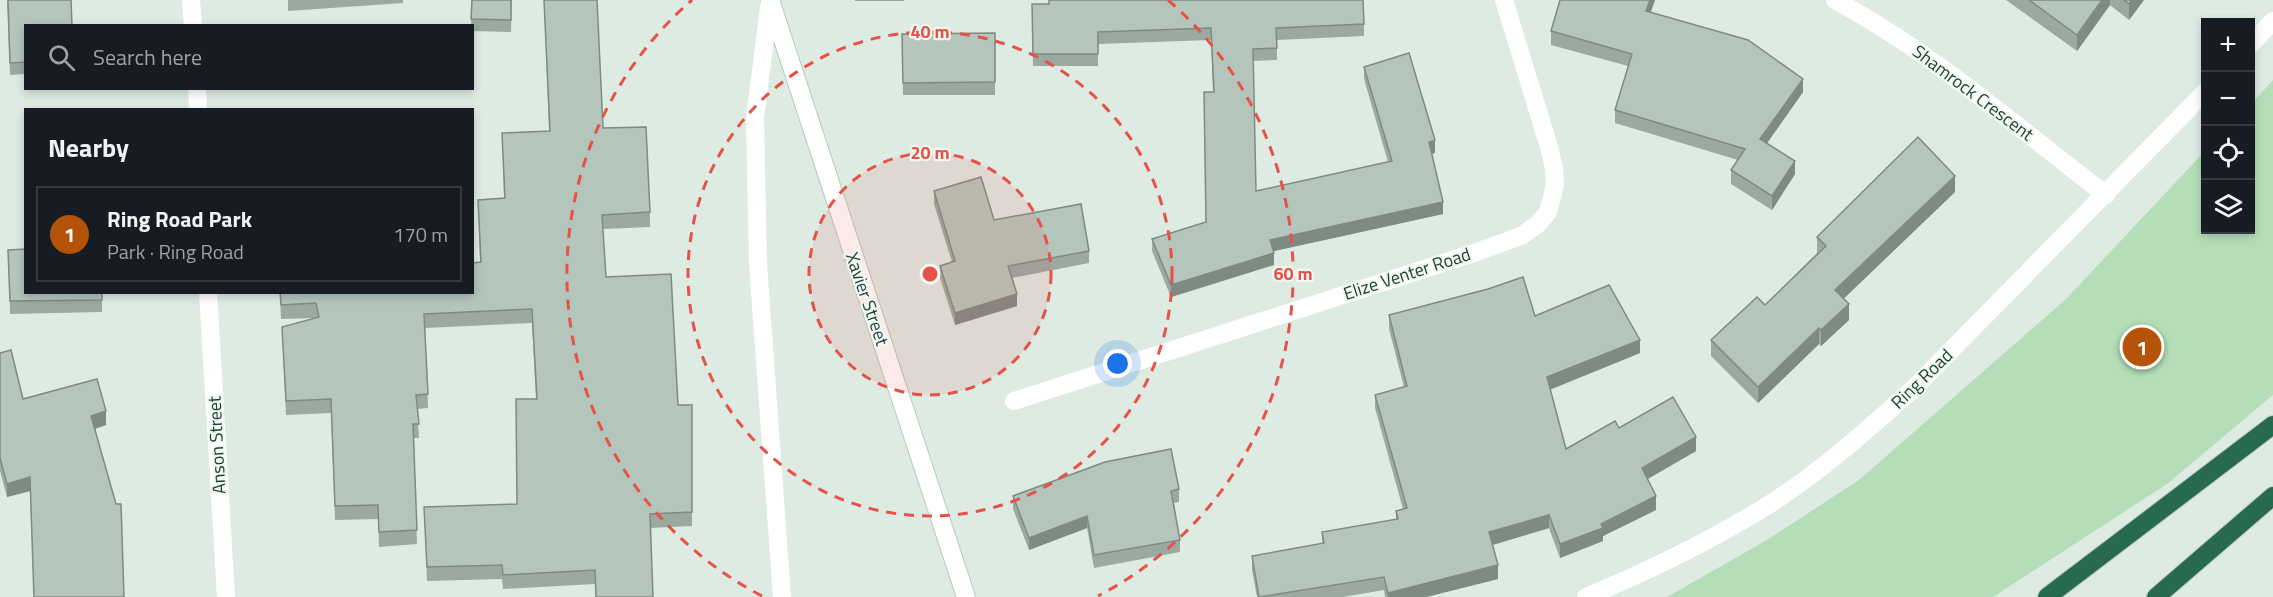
<!DOCTYPE html>
<meta charset="utf-8">
<style>
:root{--surface:#171b24;--page:#242831;--text:#f1f3f6;--muted:#9ea1a6;--line:#363941;--accent:#b45309}
body{margin:0;font-family:"Titillium Web",sans-serif;background:var(--page);color:var(--text)}
.controls{position:absolute;right:18px;top:18px;display:grid;overflow:hidden;border-radius:0px;box-shadow:0 3px 9px #0003}
.controls button{width:54px;height:54px;display:grid;place-items:center;padding:0;border:0;border-bottom:2px solid var(--line);background:var(--surface);color:var(--text);font:30px sans-serif}
.you{position:absolute;left:1118px;top:364px;width:21px;height:21px;margin:-15px;border:4px solid #fff;border-radius:50%;background:#1a73e8;box-shadow:0 0 0 9px #1a73e833}
.badge{display:grid;place-items:center;width:39px;height:39px;border-radius:50%;background:var(--accent);color:#fff;font-size:20px;font-weight:700}
.pin{position:absolute;translate:-50% -50%;border:3px solid #fff;box-shadow:0 2px 6px #0006}
.list{margin:0;padding:0;list-style:none}
h2{display:flex;justify-content:space-between;align-items:center;height:78px;margin:0;padding:0 24px;font-size:26px}
h2 small{font-size:20px;font-weight:400;color:var(--muted)}
.list li{display:grid;grid-template-columns:39px 1fr auto;gap:18px;align-items:center;box-sizing:border-box;height:96px;margin:0 12px 12px;padding:0 12px;border:2px solid var(--line);border-radius:0px}
.list b{display:block;font-size:22px;white-space:nowrap}
.list p{margin:0;font-size:20px;white-space:nowrap;color:var(--muted)}
.list em{font-size:20px;font-style:normal;color:var(--muted)}
.icon{flex:none;width:33px;height:33px;fill:none;stroke:currentColor;stroke-width:2;stroke-linecap:round;stroke-linejoin:round}
.map{position:relative;flex:none;width:2273px;height:597px;overflow:hidden}
.search{position:absolute;background:var(--surface);box-shadow:0 3px 9px #0003;left:24px;top:24px;width:450px;height:66px;display:flex;align-items:center;gap:15px;box-sizing:border-box;padding:0 21px;border-radius:0px;color:var(--muted);font-size:22px}
.panel{position:absolute;background:var(--surface);box-shadow:0 3px 9px #0003;left:24px;top:108px;width:450px;height:186px;border-radius:0px}
.map>svg:first-child{display:block}
.green{fill:#b5deb8}
.lines{fill:none;stroke-linecap:round;stroke-linejoin:round}
.secondary-casing{stroke:#b1ccbd;stroke-width:20}
.highway-casing{stroke:#c0c8c4;stroke-width:20}
.street{stroke:#fff;stroke-width:18}
.secondary{stroke:#fff;stroke-width:18}
.highway{stroke:#286a50;stroke-width:18}
.wall{fill:#9baaa1}
.shaded-wall{fill:#7e8b83}
.building{fill:#b4c6bb;stroke:#7e8b83;stroke-width:1.5}
.ring{fill:none;stroke:#e65248;stroke-width:3;stroke-dasharray:10 8}
.labels{text-anchor:middle;stroke-width:4.5;stroke-linejoin:round;paint-order:stroke}
.street-label{font-size:18px;fill:#1e3c2e;stroke:#eff8f2}
.centre{fill:#e65248;stroke:#eff8f2;stroke-width:3}
.ring-label{font-size:18px;text-anchor:middle;font-weight:bold;fill:#e65248;stroke:#eff8f2;stroke-width:4.5;stroke-linejoin:round;paint-order:stroke}
</style>
<div class="map">
<svg width="2273" height="597" viewBox="0 0 2273 597">
<rect width="100%" height="100%" fill="#deebe3"/>
<path class="green" d="M 2273,80 L 2273,395 L 2167,484 L 1993,597 L 1667,597 L 1767,540 L 1859,480 L 2066,299 L 2205,151 L 2206,230 L 2250,230 L 2251,104 Z"/>
<g class="lines">
<defs>
<path id="secondary" d="M 770,0 L 966,597"/>
<g id="highway">
<path d="M 2047,597 L 2273,425"/>
<path d="M 2156,597 L 2273,496"/>
</g>
</defs>
<use href="#secondary" class="secondary-casing"/>
<use href="#highway" class="highway-casing"/>
<g class="street">
<path d="M 191,0 L 193,26"/>
<path d="M 770,0 L 755,118 L 758,264 L 782,597"/>
<path d="M 1835,0 C 1933,53 2017,127 2106,195"/>
<path d="M 2250,45 L 2273,21"/>
<path d="M 197,88 L 198,110"/>
<path d="M 208,292 L 226,597"/>
<path d="M 1014,401 L 1471,254 L 1521,236 L 1538,224 L 1548,212 L 1555,185 L 1554,168 L 1549,147 L 1504,0"/>
<path d="M 1586,597 C 1646,572 1706,543 1762,509 C 1817,475 1865,432 1913,389 L 2206,91"/>
</g>
<use href="#secondary" class="secondary"/>
<use href="#highway" class="highway"/>
</g>
<g class="wall">
<path d="M 7,0 L 26,26 L 26,74 L 10,75 Z"/>
<path d="M 288,0 L 403,0 L 403,3 L 288,11 Z"/>
<path d="M 472,0 L 512,0 L 511,32 L 472,31 L 472,26 L 471,26 Z"/>
<path d="M 544,0 L 603,128 L 650,212 L 650,227 L 603,229 L 606,277 L 678,405 L 692,405 L 692,526 L 650,528 L 653,597 L 596,597 L 595,584 L 503,589 L 502,579 L 427,581 L 424,507 L 517,504 L 536,399 L 532,323 L 425,328 L 428,408 L 417,409 L 419,438 L 414,438 L 417,544 L 379,547 L 378,519 L 335,520 L 331,413 L 286,415 L 282,327 L 316,318 L 281,319 L 280,292 L 472,292 L 480,262 L 478,200 L 504,198 L 502,133 L 549,131 Z"/>
<rect x="855" y="0" width="49" height="1"/>
<path d="M 1560,0 L 1655,0 L 1651,12 L 1803,92 L 1767,143 L 1795,174 L 1772,210 L 1731,184 L 1731,170 L 1738,160 L 1615,123 L 1615,110 L 1628,66 L 1551,45 L 1551,31 Z"/>
<path d="M 2006,0 L 2144,0 L 2129,20 L 2110,5 L 2077,51 Z"/>
<path d="M 1032,4 L 1364,24 L 1364,36 L 1277,40 L 1277,60 L 1253,61 L 1256,191 L 1388,162 L 1364,79 L 1364,67 L 1435,153 L 1432,154 L 1443,214 L 1273,251 L 1274,265 L 1171,297 L 1152,251 L 1152,239 L 1206,222 L 1213,92 L 1211,40 L 1098,44 L 1098,66 L 1033,66 Z"/>
<path d="M 995,33 L 995,95 L 903,95 L 902,34 Z"/>
<path d="M 934,191 L 994,220 L 1089,251 L 1089,263 L 1012,278 L 1017,306 L 955,325 L 940,278 L 940,266 L 952,262 L 934,204 Z"/>
<path d="M 1955,192 L 1843,299 L 1849,320 L 1821,346 L 1819,344 L 1758,403 L 1711,356 L 1711,340 L 1765,305 L 1817,253 L 1817,237 Z"/>
<path d="M 8,250 L 102,292 L 102,312 L 10,314 Z"/>
<path d="M 1389,315 L 1535,316 L 1640,353 L 1550,389 L 1566,449 L 1619,428 L 1696,451 L 1648,479 L 1656,510 L 1603,536 L 1603,541 L 1560,558 L 1549,528 L 1492,545 L 1498,579 L 1426,597 L 1385,597 L 1384,590 L 1343,597 L 1257,597 L 1252,570 L 1252,556 L 1322,544 L 1322,532 L 1396,519 L 1396,511 L 1403,509 L 1375,408 L 1375,395 L 1404,387 L 1389,329 Z"/>
<path d="M 0,353 L 23,399 L 106,425 L 95,429 L 124,597 L 34,597 L 30,491 L 7,497 L 0,471 Z"/>
<path d="M 1179,489 L 1179,502 L 1174,503 L 1180,540 L 1180,552 L 1094,568 L 1087,528 L 1029,550 L 1013,509 L 1013,496 Z"/>
</g>
<g class="shaded-wall">
<path d="M 1650,0 L 1655,0 L 1646,24 L 1646,11 Z"/>
<path d="M 2102,0 L 2110,0 L 2110,5 L 2077,51 L 2077,35 Z"/>
<path d="M 2132,0 L 2144,0 L 2129,20 L 2129,4 Z"/>
<path d="M 1803,79 L 1803,92 L 1760,153 L 1760,139 Z"/>
<path d="M 1435,140 L 1435,153 L 1429,154 L 1429,142 Z"/>
<path d="M 1795,161 L 1795,174 L 1772,210 L 1772,196 Z"/>
<path d="M 1955,176 L 1955,192 L 1835,307 L 1835,290 Z"/>
<path d="M 1443,202 L 1443,214 L 1270,252 L 1270,240 Z"/>
<path d="M 1274,253 L 1274,265 L 1171,297 L 1171,285 Z"/>
<path d="M 1017,294 L 1017,306 L 955,325 L 955,313 Z"/>
<path d="M 1849,304 L 1849,320 L 1821,346 L 1821,330 Z"/>
<path d="M 1819,328 L 1819,344 L 1758,403 L 1758,387 Z"/>
<path d="M 1640,340 L 1640,353 L 1547,391 L 1547,377 Z"/>
<path d="M 106,411 L 106,425 L 91,430 L 91,416 Z"/>
<path d="M 1696,437 L 1696,451 L 1642,482 L 1642,468 Z"/>
<path d="M 30,477 L 30,491 L 7,497 L 7,484 Z"/>
<path d="M 1656,496 L 1656,510 L 1603,536 L 1603,541 L 1560,558 L 1560,544 Z"/>
<path d="M 1549,515 L 1549,528 L 1489,546 L 1489,532 Z"/>
<path d="M 1087,516 L 1087,528 L 1029,550 L 1029,538 Z"/>
<path d="M 1498,565 L 1498,579 L 1426,597 L 1388,597 L 1388,593 Z"/>
</g>
<g class="building">
<path d="M 8,0 L 71,0 L 72,26 L 26,26 L 26,62 L 10,63 Z"/>
<path d="M 472,0 L 511,0 L 511,20 L 471,19 Z"/>
<path d="M 544,0 L 597,0 L 603,128 L 646,127 L 650,212 L 602,215 L 606,277 L 671,274 L 678,405 L 692,405 L 692,512 L 650,514 L 653,597 L 596,597 L 595,570 L 503,575 L 502,565 L 427,567 L 424,507 L 517,504 L 516,399 L 537,399 L 532,309 L 424,314 L 428,394 L 416,395 L 419,424 L 413,424 L 417,530 L 379,532 L 378,505 L 335,506 L 331,399 L 286,401 L 282,327 L 319,317 L 316,303 L 281,305 L 280,292 L 472,292 L 472,263 L 481,262 L 478,200 L 505,198 L 502,133 L 550,131 Z"/>
<path d="M 1049,0 L 1363,0 L 1364,24 L 1276,28 L 1277,48 L 1253,49 L 1256,191 L 1392,161 L 1364,67 L 1409,53 L 1435,140 L 1429,142 L 1443,202 L 1270,240 L 1274,253 L 1171,285 L 1152,239 L 1206,222 L 1204,92 L 1214,92 L 1211,28 L 1098,32 L 1098,54 L 1033,54 L 1032,4 L 1049,4 Z"/>
<path d="M 1560,0 L 1650,0 L 1646,11 L 1748,40 L 1803,79 L 1760,139 L 1795,161 L 1772,196 L 1731,170 L 1745,149 L 1615,110 L 1632,54 L 1551,31 Z"/>
<path d="M 2029,0 L 2102,0 L 2077,35 Z"/>
<path d="M 2124,0 L 2132,0 L 2129,4 Z"/>
<path d="M 995,33 L 995,82 L 903,83 L 902,34 Z"/>
<path d="M 1918,137 L 1955,176 L 1835,290 L 1849,304 L 1821,330 L 1819,328 L 1758,387 L 1711,340 L 1757,297 L 1765,305 L 1826,246 L 1817,237 Z"/>
<path d="M 981,177 L 994,220 L 1081,204 L 1089,251 L 1008,266 L 1017,294 L 955,313 L 940,266 L 955,261 L 934,191 Z"/>
<path d="M 26,249 L 26,292 L 102,292 L 102,300 L 10,301 L 8,250 Z"/>
<path d="M 1523,277 L 1535,316 L 1609,285 L 1640,340 L 1547,377 L 1566,449 L 1615,421 L 1619,428 L 1673,397 L 1696,437 L 1642,468 L 1656,496 L 1601,524 L 1603,528 L 1560,544 L 1549,515 L 1489,532 L 1498,565 L 1388,593 L 1384,577 L 1259,597 L 1252,556 L 1324,543 L 1322,532 L 1398,519 L 1396,511 L 1407,508 L 1375,395 L 1407,386 L 1389,315 L 1488,289 Z"/>
<path d="M 11,350 L 23,399 L 97,379 L 106,411 L 91,416 L 116,504 L 121,504 L 124,597 L 34,597 L 30,477 L 7,484 L 0,458 L 0,353 Z"/>
<path d="M 1171,449 L 1179,489 L 1171,491 L 1180,540 L 1094,555 L 1087,516 L 1029,538 L 1013,496 L 1105,462 Z"/>
</g>
<circle cx="930" cy="274" r="121" fill="#e65248" fill-opacity=".12"/>
<g class="ring">
<circle cx="930" cy="274" r="121"/>
<circle cx="930" cy="274" r="242"/>
<path d="M762 596A363 363 0 0 1 692 0M1168 0A363 363 0 0 1 1098 596"/>
</g>
<g class="labels">
<g class="street-label">
<text transform="translate(1973 93) rotate(37)" y="6">Shamrock Crescent</text>
<text transform="translate(1407 274) rotate(-18)" y="6">Elize Venter Road</text>
<text transform="translate(867 299) rotate(71)" y="6">Xavier Street</text>
<text transform="translate(1922 379) rotate(-44)" y="6">Ring Road</text>
<text transform="translate(217 445) rotate(-93)" y="6">Anson Street</text>
</g>
</g>
<circle cx="930" cy="274" r="9" class="centre"/>
<g class="ring-label">
<text x="930" y="38">40 m</text>
<text x="930" y="159">20 m</text>
<text x="1293" y="280">60 m</text>
</g>
</svg>
<div class="controls">
<button>+</button>
<button>−</button>
<button><svg class="icon" aria-label="locate" viewBox="0 0 24 24"><circle cx="12" cy="12" r="6"/><path d="M12 2v4M12 18v4M2 12h4M18 12h4"/></svg></button>
<button><svg class="icon" aria-label="layers" viewBox="0 0 24 24"><path d="M12 4l9 5-9 5-9-5zM3 14l9 5 9-5"/></svg></button>
</div>
<div class="you"></div>
<div class="pin badge" style="left:2142px;top:347px">1</div>
<div class="search"><svg class="icon" aria-label="search" viewBox="0 0 24 24"><circle cx="10" cy="10" r="6"/><path d="M15 15l6 6"/></svg>Search here</div>
<section class="panel">
<h2>Nearby<small></small></h2>
<ul class="list">
<li><span class="badge">1</span><div><b>Ring Road Park</b><p>Park · Ring Road</p></div><em>170 m</em></li>
</ul>
</section>
</div>
